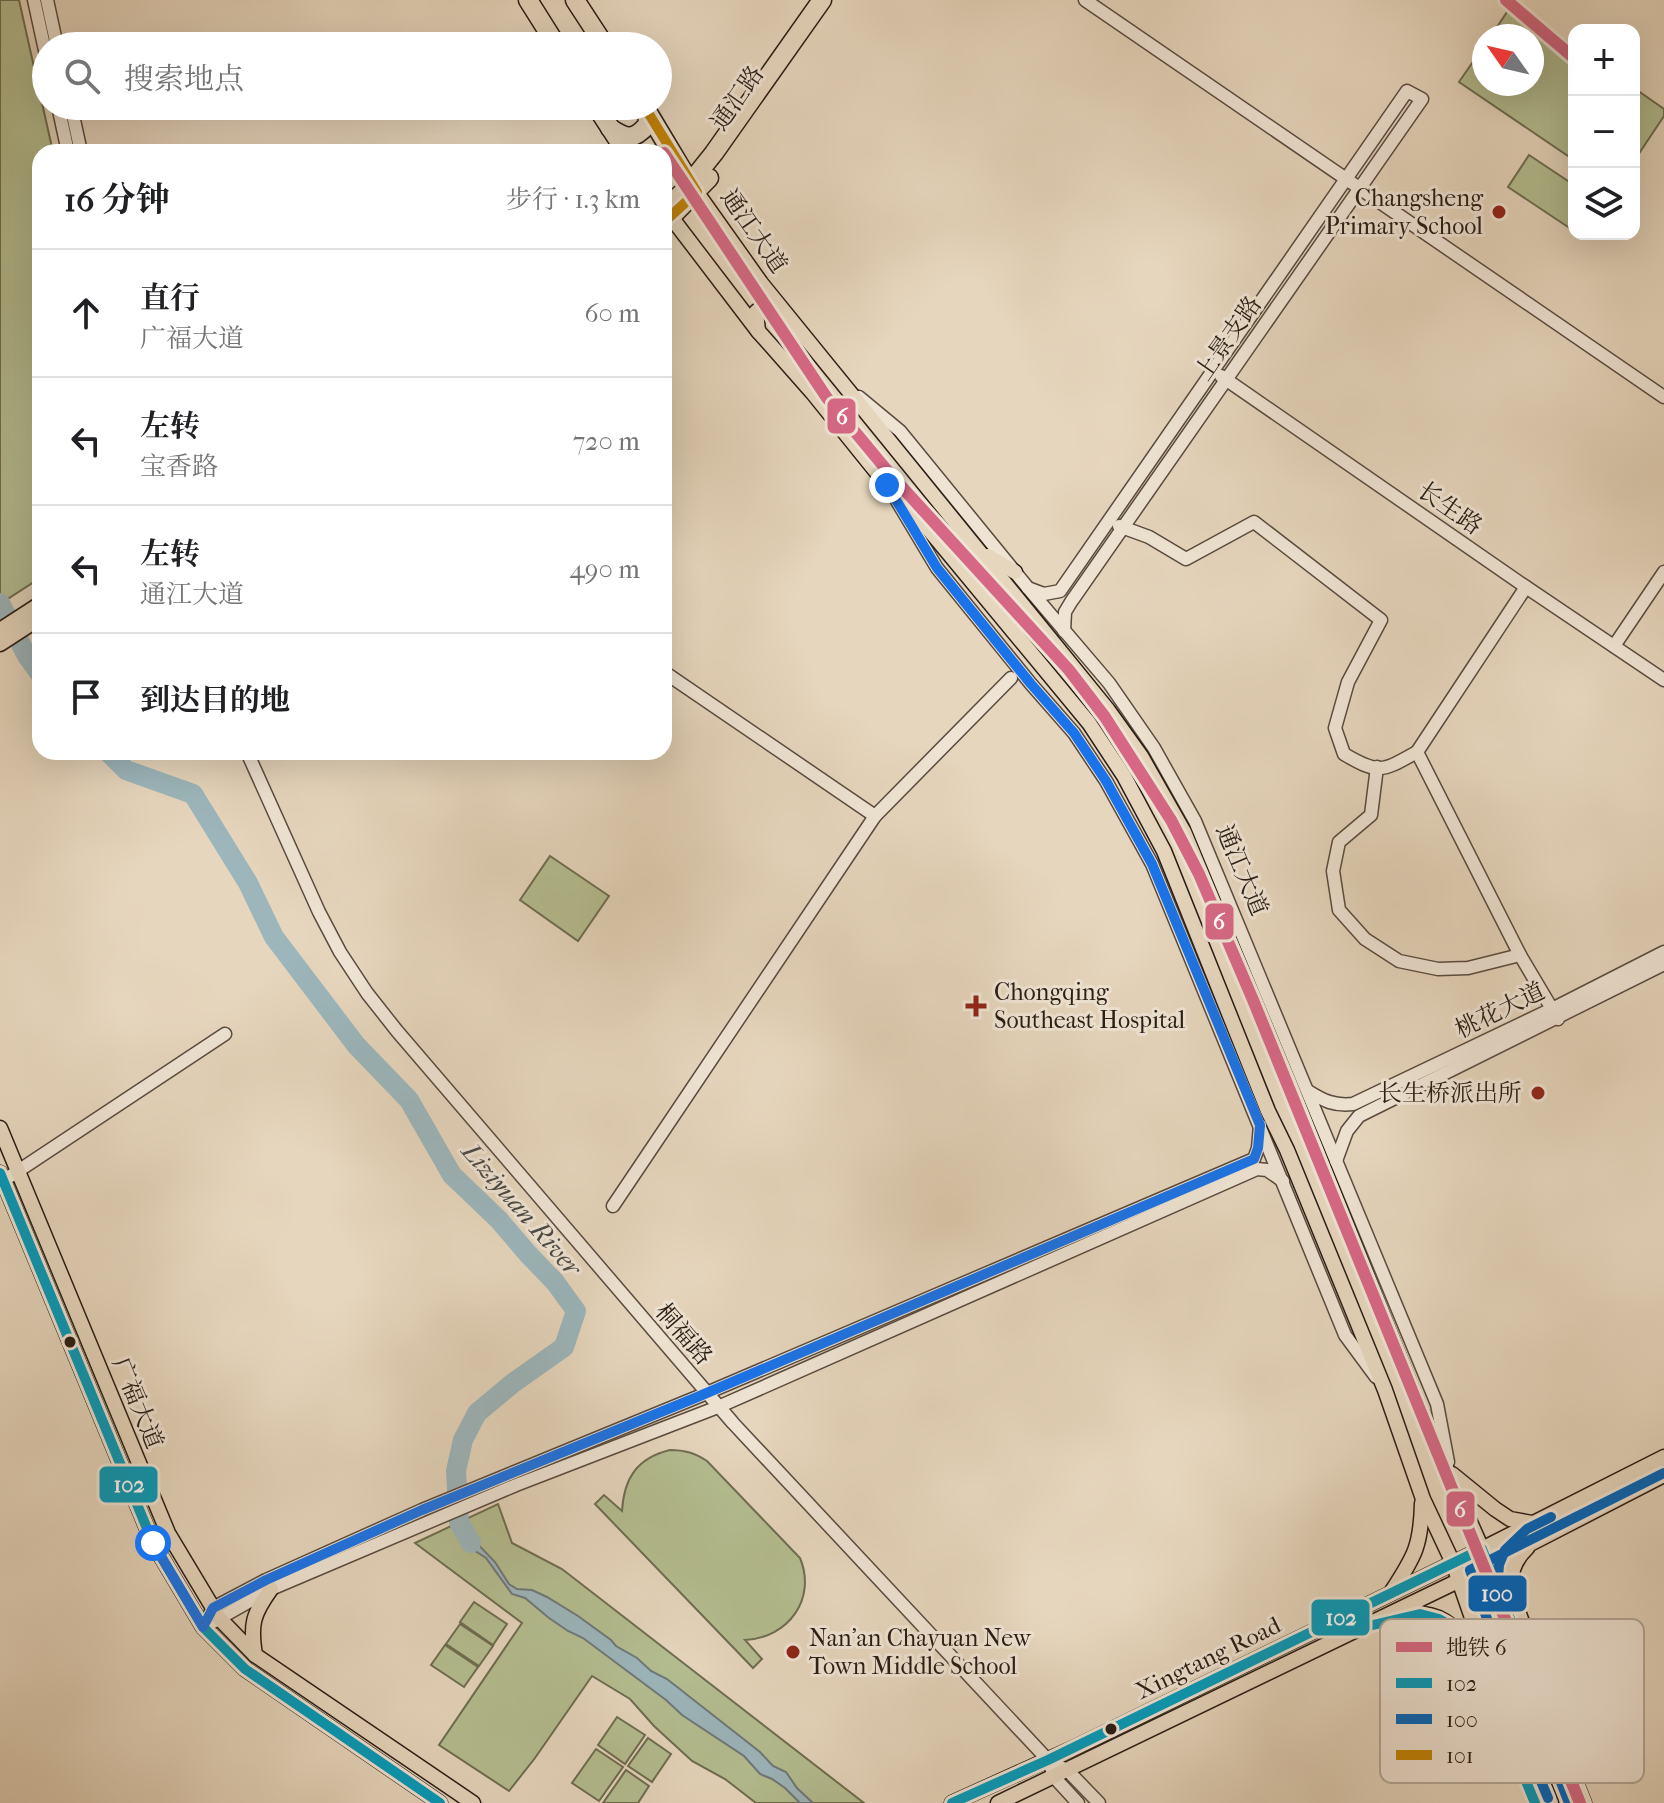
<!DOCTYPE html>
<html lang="zh">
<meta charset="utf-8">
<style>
:root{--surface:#fff;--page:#f6f6f6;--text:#202124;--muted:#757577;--line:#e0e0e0}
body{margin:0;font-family:"IM FELL French Canon","Noto Serif SC",serif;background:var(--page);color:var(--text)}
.controls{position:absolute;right:24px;top:24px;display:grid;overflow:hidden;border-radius:16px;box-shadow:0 8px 32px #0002}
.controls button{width:72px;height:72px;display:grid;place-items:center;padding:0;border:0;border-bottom:2px solid var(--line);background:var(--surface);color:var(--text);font:40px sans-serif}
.compass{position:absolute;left:1472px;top:24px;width:72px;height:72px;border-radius:50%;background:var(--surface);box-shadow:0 8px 32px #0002;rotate:304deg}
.stop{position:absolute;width:24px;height:24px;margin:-18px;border:6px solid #1a73e8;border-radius:50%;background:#fff}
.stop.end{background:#1a73e8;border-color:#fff;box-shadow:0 2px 8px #0008}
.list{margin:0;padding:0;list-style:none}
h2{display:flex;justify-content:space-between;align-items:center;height:104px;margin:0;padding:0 32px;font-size:34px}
h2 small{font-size:26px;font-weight:400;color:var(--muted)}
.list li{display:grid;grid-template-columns:52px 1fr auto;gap:24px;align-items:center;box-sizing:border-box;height:128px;padding:0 32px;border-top:2px solid var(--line)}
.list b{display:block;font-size:30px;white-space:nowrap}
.list p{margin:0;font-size:26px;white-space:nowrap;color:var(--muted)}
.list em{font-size:26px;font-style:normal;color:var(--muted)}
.icon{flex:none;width:44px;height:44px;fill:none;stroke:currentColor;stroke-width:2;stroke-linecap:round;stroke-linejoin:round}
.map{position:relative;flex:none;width:1664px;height:1803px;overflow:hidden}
.search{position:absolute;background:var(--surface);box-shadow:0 8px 32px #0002;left:32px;top:32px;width:640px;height:88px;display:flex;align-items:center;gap:20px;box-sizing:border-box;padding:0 28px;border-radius:44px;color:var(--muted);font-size:30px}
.panel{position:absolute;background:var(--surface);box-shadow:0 8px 32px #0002;left:32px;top:144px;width:640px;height:616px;border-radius:24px}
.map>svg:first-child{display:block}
.green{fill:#b4be91;stroke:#6e6d52;stroke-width:2}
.water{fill:#9cb6bc;stroke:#6e7879;stroke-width:2}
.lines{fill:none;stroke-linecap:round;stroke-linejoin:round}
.river{stroke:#9cb6bc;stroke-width:20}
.minor-casing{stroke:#584a3e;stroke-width:15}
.major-casing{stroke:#281c14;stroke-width:17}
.highway-casing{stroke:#281c14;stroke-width:21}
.minor{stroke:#efe4d4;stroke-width:12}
.major{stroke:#e6d6bd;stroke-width:14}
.highway{stroke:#e6d6bd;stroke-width:18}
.bus-1-casing{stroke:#efe4d4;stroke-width:16}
.bus-2-casing{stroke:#efe4d4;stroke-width:16}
.bus-3-casing{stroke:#efe4d4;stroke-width:16}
.bus-1{stroke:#049bbb;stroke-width:10}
.bus-2{stroke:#0065bd;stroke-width:10}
.bus-3{stroke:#c38405;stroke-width:10}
.metro-1-casing{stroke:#efe4d4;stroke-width:18}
.metro-1{stroke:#d76885;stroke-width:12}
.route{stroke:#1a73e8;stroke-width:10}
.poi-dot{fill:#8f2418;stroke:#efe4d4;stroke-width:3}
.bus-dot{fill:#281c14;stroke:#efe4d4;stroke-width:3}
.labels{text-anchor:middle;stroke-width:6;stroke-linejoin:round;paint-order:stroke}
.street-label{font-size:24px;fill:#281c14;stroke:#efe4d4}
.poi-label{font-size:24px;fill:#281c14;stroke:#efe4d4;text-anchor:end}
.water-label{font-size:26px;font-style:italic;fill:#4b4a46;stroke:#efe4d4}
.key{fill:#efe4d4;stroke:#b3a89a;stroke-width:2}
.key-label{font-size:22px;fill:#281c14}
.line-badge{stroke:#efe4d4;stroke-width:3}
.badge-label{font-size:22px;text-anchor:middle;font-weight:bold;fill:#fff}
</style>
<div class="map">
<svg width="1664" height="1803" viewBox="0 0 1664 1803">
<rect width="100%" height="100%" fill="#e6d6bd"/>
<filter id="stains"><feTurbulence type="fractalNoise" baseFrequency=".0025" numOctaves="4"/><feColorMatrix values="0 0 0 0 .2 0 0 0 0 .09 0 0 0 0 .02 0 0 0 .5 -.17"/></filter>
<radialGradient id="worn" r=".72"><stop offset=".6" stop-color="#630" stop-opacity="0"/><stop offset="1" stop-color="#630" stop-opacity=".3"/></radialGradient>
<g class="green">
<path d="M 0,0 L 19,0 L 53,152 L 40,152 L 40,578 L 0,604 Z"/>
<path d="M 1511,6 L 1574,48 L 1574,160 L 1459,82 L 1484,46 L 1484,84 L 1532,84 L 1532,36 L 1491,36 Z"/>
<path d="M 1634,88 L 1664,109 L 1664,116 L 1634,161 Z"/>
<path d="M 1529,155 L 1574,185 L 1574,231 L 1508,187 Z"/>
<path d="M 550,856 L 609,896 L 578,941 L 520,900 Z"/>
<path d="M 670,1450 C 685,1450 695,1453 707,1461 L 800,1558 C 817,1599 788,1638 745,1640 L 762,1659 L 753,1668 L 595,1504 L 604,1495 L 622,1511 C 624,1478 637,1458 670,1450 Z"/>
<path d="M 498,1504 L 512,1543 L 562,1569 L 864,1803 L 756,1803 L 725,1779 L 692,1761 L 654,1726 L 630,1699 L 592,1676 L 535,1758 L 509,1791 L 439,1745 L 522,1623 L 415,1543 Z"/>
<path d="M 474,1602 L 507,1624 L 493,1645 L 460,1622 Z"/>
<path d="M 460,1624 L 493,1646 L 479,1666 L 446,1644 Z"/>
<path d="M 445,1645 L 478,1667 L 464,1687 L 431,1665 Z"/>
<path d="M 617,1717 L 645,1735 L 625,1764 L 598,1745 Z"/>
<path d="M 648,1738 L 671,1754 L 652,1782 L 628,1766 Z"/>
<path d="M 596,1749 L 623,1767 L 599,1801 L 572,1783 Z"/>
<path d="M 626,1770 L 649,1786 L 638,1803 L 603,1803 Z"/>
</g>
<path class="water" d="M 467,1519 L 466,1525 L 471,1537 L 495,1562 L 509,1584 L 517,1589 L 532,1590 L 547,1597 L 578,1616 L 611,1640 L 616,1646 L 637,1658 L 651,1671 L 667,1679 L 760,1752 L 773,1766 L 786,1772 L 797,1788 L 813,1803 L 800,1803 L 785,1788 L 772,1779 L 760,1774 L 744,1756 L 682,1715 L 666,1700 L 583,1638 L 568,1631 L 549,1618 L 525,1598 L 512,1594 L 486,1558 L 469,1547 L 455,1524 Z"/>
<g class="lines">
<g class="river">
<path d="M 0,603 L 27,656 L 40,674"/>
<path d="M 108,752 L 126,770 L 193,794 L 248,883 L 274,937 L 356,1045 L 409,1100 L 452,1175 L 499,1220 L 528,1254 L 555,1282 L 576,1311 L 564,1347 L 513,1383 L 477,1413 L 463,1440 L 456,1471 L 459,1522 L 471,1543"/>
</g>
<defs>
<g id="minor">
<path d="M 34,0 L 46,55"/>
<path d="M 47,0 L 57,46"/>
<path d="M 1085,0 L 1664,397"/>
<path d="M 58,106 L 68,152"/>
<path d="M 71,106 L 81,152"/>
<path d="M 1221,376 L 1526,587 L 1664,680"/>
<path d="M 859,397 L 900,431 L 1028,588 L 1109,683 L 1154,748 L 1195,821 L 1437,1404 L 1448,1462"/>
<path d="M 897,501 L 937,568 L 1031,684 L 1074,733 L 1106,781 L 1152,864 L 1345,1335 L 1376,1377"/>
<path d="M 1119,526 L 1149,537 L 1186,559 L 1254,522 L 1381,620 L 1348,682 L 1335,728 L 1344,754 C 1379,775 1383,771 1417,752"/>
<path d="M 1526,587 L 1417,752 L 1520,955 L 1558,1019"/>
<path d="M 1028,588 L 1044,594 L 1060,591 L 1407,91 L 1422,99 L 1071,602 L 1065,612 L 1064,631"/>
<path d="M 1614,646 L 1664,572"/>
<path d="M 664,672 L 875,816"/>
<path d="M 247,752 L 319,912 L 340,952 L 367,993 L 397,1031 L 733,1423 L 1048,1760 L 1068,1771 L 1099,1803"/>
<path d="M 1377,767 L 1371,815 L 1339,842 L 1333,871 L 1339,910 L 1365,939 L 1399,961 L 1438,969 L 1468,968 L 1520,955"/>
<path d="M 1308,1091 C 1324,1101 1334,1106 1353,1104 L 1552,1009 L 1664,952"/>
<path d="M 1336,1161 L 1347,1131 L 1359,1116 L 1664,964"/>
<path d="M 3,1181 L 225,1034"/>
<path d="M 613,1206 L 875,816 L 1011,678"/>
<path d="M 213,1622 L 271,1589 L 516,1485 L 718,1407 L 1257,1169 L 1267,1170 L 1283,1181"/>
<path d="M 203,1627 L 213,1608 L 266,1580 L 422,1510 L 695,1398 L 1254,1159 L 1258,1148 L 1260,1125"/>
<path d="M 1492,1677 L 1503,1726 L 1535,1803"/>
<path d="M 1051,1767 L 1054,1777 L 1078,1803"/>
</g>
<g id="major">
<path d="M 664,207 L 690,183 L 761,283 L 1108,710 L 1141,756 L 1184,832 L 1290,1084 L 1419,1407 L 1482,1549 L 1584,1803"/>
<path d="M 664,222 L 671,217 L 758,331 L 812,392 L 887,485 L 926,526 L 1089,723 L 1124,776 L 1164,851 L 1268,1111 L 1287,1150 L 1385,1390 L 1423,1499 L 1453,1563 L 1489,1667 L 1514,1713 L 1551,1803"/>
<path d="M 758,331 L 756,312 L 766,304 L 780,308"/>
<path d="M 988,556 L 1015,572"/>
<path d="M 0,630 L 40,604"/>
<path d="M 0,644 L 40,618"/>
<path d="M 0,1128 L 168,1533 L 219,1618 L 255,1655 L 473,1803"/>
<path d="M 0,1173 L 153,1543 L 203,1627 L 245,1669 L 440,1803"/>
<path d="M 1452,1474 L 1495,1509 L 1510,1519 L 1532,1523"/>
<path d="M 1392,1591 C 1415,1556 1421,1545 1422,1503"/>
<path d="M 1390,1620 C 1401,1617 1412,1614 1423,1614 C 1450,1616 1467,1641 1484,1660"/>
<path d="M 1524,1628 C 1514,1598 1500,1574 1527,1548"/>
<path d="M 255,1655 C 250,1624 253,1614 271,1589"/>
<path d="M 952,1803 L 1078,1746 L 1482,1549 L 1664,1457"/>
<path d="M 998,1803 L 1460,1580 L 1664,1475"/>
</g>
<g id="highway">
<path d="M 528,0 L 557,46"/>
<path d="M 575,0 L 605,46"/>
<path d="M 596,106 L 626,152"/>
<path d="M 644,106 L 690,183 L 714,153 L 822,0"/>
<path d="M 610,128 C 627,139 634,141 648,124 L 647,110"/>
<path d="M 664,209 L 671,217 L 709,178"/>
</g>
</defs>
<use href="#minor" class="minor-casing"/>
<use href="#major" class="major-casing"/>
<use href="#highway" class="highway-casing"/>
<use href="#minor" class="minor"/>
<use href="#major" class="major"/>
<use href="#highway" class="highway"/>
<defs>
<g id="bus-1">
<path d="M 0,1173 L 153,1543 L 203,1627 L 245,1669 L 440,1803"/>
<path d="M 1360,1628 L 1420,1614 L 1439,1619 L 1457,1629 L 1489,1667 L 1503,1726 L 1535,1803"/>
<path d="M 952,1803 L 1048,1760 L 1482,1549 L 1584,1803"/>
</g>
<g id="bus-2">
<path d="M 1551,1517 L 1527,1529 L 1505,1550 L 1499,1565 L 1497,1592 L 1515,1648 L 1523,1686 L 1569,1803"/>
<path d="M 1548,1798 L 1516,1722 L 1502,1662 L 1470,1570 L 1664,1473"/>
</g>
<path id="bus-3" d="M 644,106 L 697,192 L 664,222"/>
</defs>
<use href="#bus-1" class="bus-1-casing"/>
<use href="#bus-2" class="bus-2-casing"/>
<use href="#bus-3" class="bus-3-casing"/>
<use href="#bus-1" class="bus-1"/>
<use href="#bus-2" class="bus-2"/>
<use href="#bus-3" class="bus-3"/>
<defs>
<g id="metro-1">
<path d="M 1506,0 L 1574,58"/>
<path d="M 664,153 L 827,398 L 890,474 L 1069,670 L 1105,717 L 1171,820 L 1199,874 L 1253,1000 L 1580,1803"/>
</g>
</defs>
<use href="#metro-1" class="metro-1-casing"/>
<use href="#metro-1" class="metro-1"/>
</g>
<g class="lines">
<path class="route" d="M 153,1543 L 203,1627 L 213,1608 L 266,1580 L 422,1510 L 695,1398 L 1254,1159 L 1258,1148 L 1260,1125 L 1152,864 L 1106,781 L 1074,733 L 1031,684 L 937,568 L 887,485"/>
</g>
<g class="poi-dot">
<circle cx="1499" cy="212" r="8"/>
<path d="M972 994h8v8h8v8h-8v8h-8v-8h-8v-8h8z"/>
<circle cx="1538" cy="1093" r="8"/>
<circle cx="793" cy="1652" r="8"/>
</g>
<g class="bus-dot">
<circle cx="70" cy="1342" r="7"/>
<circle cx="1111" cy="1729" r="7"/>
</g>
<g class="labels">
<g class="street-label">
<text transform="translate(737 98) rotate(-55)" y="8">通汇路</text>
<text transform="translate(754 231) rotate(55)" y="8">通江大道</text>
<text transform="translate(1228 338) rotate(-55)" y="8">上景支路</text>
<text transform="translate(1450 508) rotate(35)" y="8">长生路</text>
<text transform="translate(1242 870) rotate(67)" y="8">通江大道</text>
<text transform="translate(1500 1010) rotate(-26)" y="8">桃花大道</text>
<text transform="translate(684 1334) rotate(49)" y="8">桐福路</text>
<text transform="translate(138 1403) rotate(68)" y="8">广福大道</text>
<text transform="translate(1208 1658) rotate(-26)" y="8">Xingtang Road</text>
</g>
<g class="poi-label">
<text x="1483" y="206">Changsheng<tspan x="1483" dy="28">Primary School</tspan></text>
<text x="994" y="1000" text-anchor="start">Chongqing<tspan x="994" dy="28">Southeast Hospital</tspan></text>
<text x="1522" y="1101">长生桥派出所</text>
<text x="809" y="1646" text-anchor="start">Nan'an Chayuan New<tspan x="809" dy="28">Town Middle School</tspan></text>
</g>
<g class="water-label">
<text transform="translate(522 1209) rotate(49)" y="9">Liziyuan River</text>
</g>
</g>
<rect x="1380" y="1619" width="264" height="164" rx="12" class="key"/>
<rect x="1396" y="1642" width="36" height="10" fill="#d76885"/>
<rect x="1396" y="1678" width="36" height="10" fill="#049bbb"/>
<rect x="1396" y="1714" width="36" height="10" fill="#0065bd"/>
<rect x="1396" y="1750" width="36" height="10" fill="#c38405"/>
<g class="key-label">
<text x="1446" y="1655">地铁 6</text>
<text x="1446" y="1691">102</text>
<text x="1446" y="1727">100</text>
<text x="1446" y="1763">101</text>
</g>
<g class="line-badge">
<rect x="826" y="397" width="31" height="38" rx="8" fill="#d76885"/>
<rect x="1204" y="902" width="31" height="39" rx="8" fill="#d76885"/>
<rect x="98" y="1465" width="61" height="39" rx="8" fill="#049bbb"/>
<rect x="1445" y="1490" width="31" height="38" rx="8" fill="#d76885"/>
<rect x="1467" y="1574" width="61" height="39" rx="8" fill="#0065bd"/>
<rect x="1310" y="1598" width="61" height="39" rx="8" fill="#049bbb"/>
</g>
<g class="badge-label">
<text x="842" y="424">6</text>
<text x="1219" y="929">6</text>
<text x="129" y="1492">102</text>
<text x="1460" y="1517">6</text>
<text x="1497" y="1601">100</text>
<text x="1341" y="1625">102</text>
</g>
<rect width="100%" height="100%" filter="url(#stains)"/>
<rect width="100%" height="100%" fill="url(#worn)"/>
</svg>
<div class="controls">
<button>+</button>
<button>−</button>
<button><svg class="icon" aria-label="layers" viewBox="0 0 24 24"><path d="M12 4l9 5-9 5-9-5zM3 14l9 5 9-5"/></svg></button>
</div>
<svg class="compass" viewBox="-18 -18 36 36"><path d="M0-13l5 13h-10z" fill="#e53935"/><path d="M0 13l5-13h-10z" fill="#757577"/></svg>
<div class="stop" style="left:153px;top:1543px"></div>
<div class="stop end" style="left:887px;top:485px"></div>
<div class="search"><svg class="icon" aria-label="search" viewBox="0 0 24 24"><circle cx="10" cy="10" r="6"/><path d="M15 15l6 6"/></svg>搜索地点</div>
<section class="panel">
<h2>16 分钟<small>步行 · 1.3 km</small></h2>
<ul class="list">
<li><svg class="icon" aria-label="ahead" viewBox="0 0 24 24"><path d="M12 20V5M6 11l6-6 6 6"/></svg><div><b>直行</b><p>广福大道</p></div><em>60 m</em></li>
<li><svg class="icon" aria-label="left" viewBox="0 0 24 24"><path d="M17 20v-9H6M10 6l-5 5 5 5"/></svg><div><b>左转</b><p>宝香路</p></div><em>720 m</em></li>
<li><svg class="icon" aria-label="left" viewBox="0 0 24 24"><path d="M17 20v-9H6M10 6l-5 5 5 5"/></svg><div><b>左转</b><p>通江大道</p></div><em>490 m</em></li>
<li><svg class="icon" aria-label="arrive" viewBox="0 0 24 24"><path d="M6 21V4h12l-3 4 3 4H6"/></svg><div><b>到达目的地</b></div></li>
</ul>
</section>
</div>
